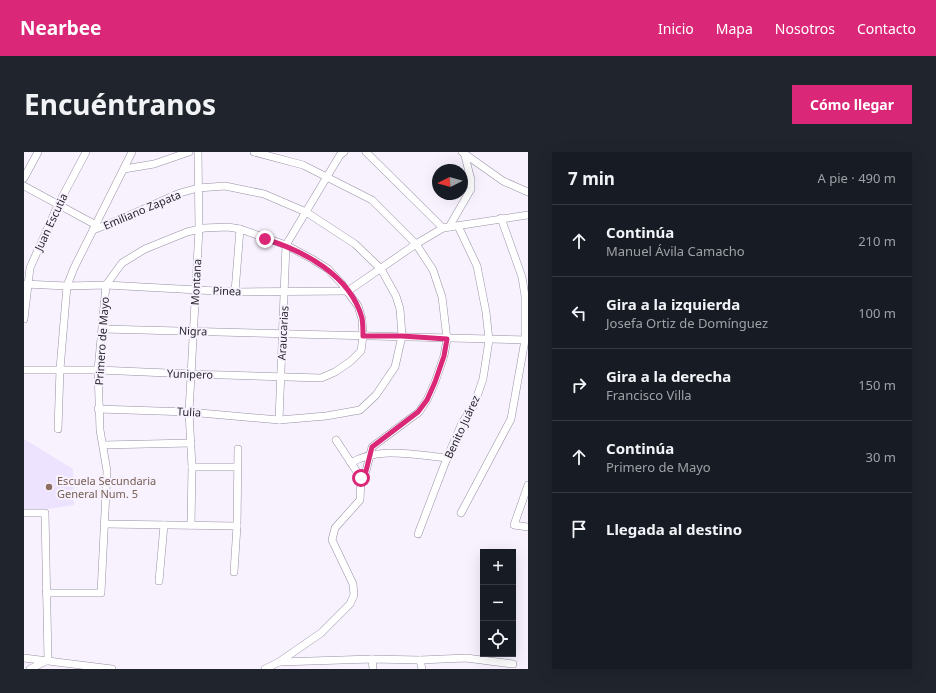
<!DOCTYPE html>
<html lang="es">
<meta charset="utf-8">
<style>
:root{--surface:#171b24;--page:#20242c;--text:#f1f3f6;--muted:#9ea1a6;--line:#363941;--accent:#db2777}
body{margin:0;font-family:"Noto Sans",sans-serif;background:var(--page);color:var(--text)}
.controls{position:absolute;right:12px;bottom:12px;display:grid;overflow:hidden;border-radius:0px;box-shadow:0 4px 16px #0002}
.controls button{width:36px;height:36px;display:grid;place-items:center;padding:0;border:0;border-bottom:1px solid var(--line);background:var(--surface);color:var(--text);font:20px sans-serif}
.compass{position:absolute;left:408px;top:12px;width:36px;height:36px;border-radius:50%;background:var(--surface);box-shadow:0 4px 16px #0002;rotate:265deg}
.stop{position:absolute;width:12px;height:12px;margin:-9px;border:3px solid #db2777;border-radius:50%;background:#fff}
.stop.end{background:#db2777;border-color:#fff;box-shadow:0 1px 4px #0008}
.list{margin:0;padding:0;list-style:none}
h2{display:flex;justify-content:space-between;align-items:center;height:52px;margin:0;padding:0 16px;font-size:17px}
h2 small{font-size:13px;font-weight:400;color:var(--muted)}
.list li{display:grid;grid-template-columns:26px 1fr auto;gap:12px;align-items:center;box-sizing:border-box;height:72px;padding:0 16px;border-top:1px solid var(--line)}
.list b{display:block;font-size:15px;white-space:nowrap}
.list p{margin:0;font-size:13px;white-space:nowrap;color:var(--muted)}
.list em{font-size:13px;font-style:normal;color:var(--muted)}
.icon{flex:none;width:22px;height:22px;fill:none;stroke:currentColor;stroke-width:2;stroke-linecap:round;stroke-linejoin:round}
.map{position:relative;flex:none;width:504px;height:517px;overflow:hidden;border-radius:0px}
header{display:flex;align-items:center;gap:24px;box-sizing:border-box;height:56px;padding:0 20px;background:var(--accent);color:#fff}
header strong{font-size:19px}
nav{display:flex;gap:22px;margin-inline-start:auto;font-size:14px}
.intro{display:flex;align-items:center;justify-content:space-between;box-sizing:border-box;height:96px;padding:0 24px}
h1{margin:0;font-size:28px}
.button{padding:10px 18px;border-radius:0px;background:var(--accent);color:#fff;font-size:14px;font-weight:700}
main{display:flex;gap:24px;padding:0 24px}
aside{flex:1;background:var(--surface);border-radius:0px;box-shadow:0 4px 16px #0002}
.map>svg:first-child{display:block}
.built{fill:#eee3fe}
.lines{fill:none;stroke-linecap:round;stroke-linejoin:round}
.street-casing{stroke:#9890a3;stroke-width:8}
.street{stroke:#fff;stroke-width:7}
.route{stroke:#db2777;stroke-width:5}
.education-dot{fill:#8d6e63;stroke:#f7f2fe;stroke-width:1.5}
.labels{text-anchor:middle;stroke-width:4;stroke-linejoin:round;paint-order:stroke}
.street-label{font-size:11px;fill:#28252d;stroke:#f7f2fe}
.education-label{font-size:11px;fill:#785e54;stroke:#f7f2fe;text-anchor:start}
</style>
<header>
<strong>Nearbee</strong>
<nav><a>Inicio</a><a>Mapa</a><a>Nosotros</a><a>Contacto</a></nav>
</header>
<div class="intro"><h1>Encuéntranos</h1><a class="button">Cómo llegar</a></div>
<main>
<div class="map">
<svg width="504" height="517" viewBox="0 0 504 517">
<rect width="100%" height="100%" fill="#f7f2fe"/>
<path class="built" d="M 0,287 L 49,317 L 50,353 L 24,357 L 0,357 Z"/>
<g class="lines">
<defs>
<g id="street">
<path d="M 230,0 L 279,13 L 348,48 L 392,92 L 409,118 L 418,145 L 423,187 L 420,204 L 411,230 L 403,248 L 395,260 L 348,295 L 342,319 L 337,326"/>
<path d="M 342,0 L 419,76"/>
<path d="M 438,0 L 479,29 L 504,40"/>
<path d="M 100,17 L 130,12 L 165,0"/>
<path d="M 0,26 L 14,0"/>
<path d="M 0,34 L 72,73"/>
<path d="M 425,75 L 447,37 L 447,28 L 441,4"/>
<path d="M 69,78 L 95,68 L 156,41 L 174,36 L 201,34 L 240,42 L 282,60 L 331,92 L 357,117 L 372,144 L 376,157 L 378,184 L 371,215 L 352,243 L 336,258 L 302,264 L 255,268 L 165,260 L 74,257"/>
<path d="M 0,132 L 43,134 L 82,133 L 211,140 L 324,139 L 392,92 L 419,76 L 504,63"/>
<path d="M 211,140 L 216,77"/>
<path d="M 0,167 L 6,116 L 34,53 L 62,0"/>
<path d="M 79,177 L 504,188"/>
<path d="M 0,218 L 74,218 L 167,222 L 297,226 L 311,220 L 327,209 L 337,199 L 339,184 L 338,167 L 334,154 L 317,131 L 304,117 L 288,107 L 262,93 L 216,77 L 204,75 L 180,76 L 163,80 L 121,97 L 98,111 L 82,133 L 74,218 L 76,278 L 83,319 L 77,441 L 22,441"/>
<path d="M 255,268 L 262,93 L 316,3 L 320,0"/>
<path d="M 34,277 L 36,217 L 43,134 L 50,116 L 108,0"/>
<path d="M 79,293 L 167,291"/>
<path d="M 327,311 C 354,294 392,303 423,306"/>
<path d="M 168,315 L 213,315"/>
<path d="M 504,333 L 490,373 L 504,375"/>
<path d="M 0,361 L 21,361 L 24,508"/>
<path d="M 437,361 L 487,267 L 501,188 L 501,144 L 498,125 L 477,66"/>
<path d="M 80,372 L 213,374"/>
<path d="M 167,373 L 168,315 L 165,260 L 175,77 L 174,0"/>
<path d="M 394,382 L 423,306 L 438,271 L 450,253 L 459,227 L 465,188 L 462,160 L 453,114 L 434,74"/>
<path d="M 210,420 L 213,374 L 214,297"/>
<path d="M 135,429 L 140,373"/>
<path d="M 0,506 L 88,517"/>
<path d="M 348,507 L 349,517"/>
<path d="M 396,508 L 398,517"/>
<path d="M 256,510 L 348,507 L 396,508 L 442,506 L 489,512"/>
<path d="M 6,517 L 24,508"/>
<path d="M 241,517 L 255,510 L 297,481 L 326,452 L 330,443 L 329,432 L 308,388 L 311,376 L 336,348 L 337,326 L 312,288"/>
</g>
</defs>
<use href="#street" class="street-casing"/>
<use href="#street" class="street"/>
</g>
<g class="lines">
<path class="route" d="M 241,87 C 280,99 326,123 338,166 C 339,172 339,178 339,184 L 378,184 L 423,187 L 420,204 L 411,230 L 403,248 L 394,260 L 348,295 L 342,319 L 337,326"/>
</g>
<circle class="education-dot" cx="25" cy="335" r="4"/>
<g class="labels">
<g class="street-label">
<text transform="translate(118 58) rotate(-23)" y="4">Emiliano Zapata</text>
<text transform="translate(27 70) rotate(-65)" y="4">Juan Escutia</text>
<text transform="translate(172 130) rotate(-87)" y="4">Montana</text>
<text transform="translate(203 139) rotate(2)" y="4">Pinea</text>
<text transform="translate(169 179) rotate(2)" y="4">Nigra</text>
<text transform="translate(259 181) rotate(-87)" y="4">Araucarias</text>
<text transform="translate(78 189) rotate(-86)" y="4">Primero de Mayo</text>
<text transform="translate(166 222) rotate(2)" y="4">Yunipero</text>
<text transform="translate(165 260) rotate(3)" y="4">Tulia</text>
<text transform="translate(438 275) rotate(-65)" y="4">Benito Juárez</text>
</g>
<g class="education-label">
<text x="33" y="333">Escuela Secundaria<tspan x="33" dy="13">General Num. 5</tspan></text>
</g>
</g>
</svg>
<div class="controls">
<button>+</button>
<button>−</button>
<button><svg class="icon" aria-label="locate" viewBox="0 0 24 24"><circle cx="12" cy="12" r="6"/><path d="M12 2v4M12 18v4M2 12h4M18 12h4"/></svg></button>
</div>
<svg class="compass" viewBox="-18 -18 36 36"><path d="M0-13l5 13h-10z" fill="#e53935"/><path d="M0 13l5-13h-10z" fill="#9ea1a6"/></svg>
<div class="stop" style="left:337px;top:326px"></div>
<div class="stop end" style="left:241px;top:87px"></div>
</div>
<aside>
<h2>7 min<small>A pie · 490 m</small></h2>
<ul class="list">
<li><svg class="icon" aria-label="ahead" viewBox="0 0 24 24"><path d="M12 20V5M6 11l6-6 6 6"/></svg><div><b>Continúa</b><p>Manuel Ávila Camacho</p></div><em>210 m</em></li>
<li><svg class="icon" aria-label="left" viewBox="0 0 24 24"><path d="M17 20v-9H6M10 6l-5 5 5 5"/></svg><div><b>Gira a la izquierda</b><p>Josefa Ortiz de Domínguez</p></div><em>100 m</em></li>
<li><svg class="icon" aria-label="right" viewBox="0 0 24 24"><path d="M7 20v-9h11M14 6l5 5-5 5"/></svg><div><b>Gira a la derecha</b><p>Francisco Villa</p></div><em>150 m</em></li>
<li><svg class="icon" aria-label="ahead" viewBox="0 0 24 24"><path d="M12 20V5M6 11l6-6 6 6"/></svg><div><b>Continúa</b><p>Primero de Mayo</p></div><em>30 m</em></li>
<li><svg class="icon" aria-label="arrive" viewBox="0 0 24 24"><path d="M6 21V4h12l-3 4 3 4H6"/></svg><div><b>Llegada al destino</b></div></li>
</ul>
</aside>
</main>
